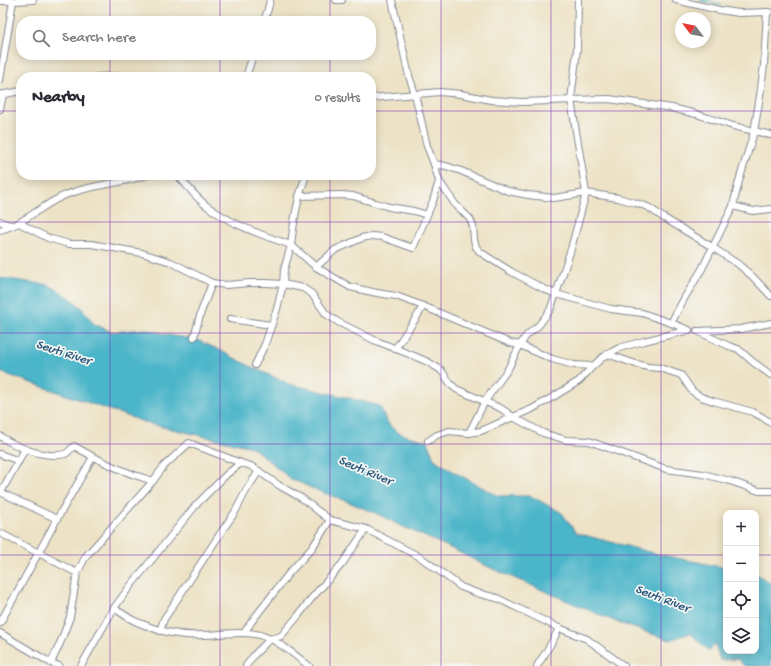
<!DOCTYPE html>
<meta charset="utf-8">
<style>
:root{--surface:#fff;--page:#f2f2f3;--text:#2b2b33;--muted:#7c7c81;--line:#e1e1e2}
body{margin:0;font-family:"Gochi Hand",sans-serif;background:var(--page);color:var(--text)}
.controls{position:absolute;right:12px;bottom:12px;display:grid;overflow:hidden;border-radius:8px;box-shadow:0 2px 10px #0003}
.controls button{width:36px;height:36px;display:grid;place-items:center;padding:0;border:0;border-bottom:1px solid var(--line);background:var(--surface);color:var(--text);font:20px sans-serif}
.compass{position:absolute;left:675px;top:12px;width:36px;height:36px;border-radius:50%;background:var(--surface);box-shadow:0 2px 10px #0003;rotate:302deg}
.list{margin:0;padding:0;list-style:none}
h2{display:flex;justify-content:space-between;align-items:center;height:52px;margin:0;padding:0 16px;font-size:17px}
h2 small{font-size:13px;font-weight:400;color:var(--muted)}
.icon{flex:none;width:22px;height:22px;fill:none;stroke:currentColor;stroke-width:2;stroke-linecap:round;stroke-linejoin:round}
.map{position:relative;flex:none;width:771px;height:666px;overflow:hidden}
.search{position:absolute;background:var(--surface);box-shadow:0 2px 10px #0003;left:16px;top:16px;width:360px;height:44px;display:flex;align-items:center;gap:10px;box-sizing:border-box;padding:0 14px;border-radius:16px;color:var(--muted);font-size:15px}
.panel{position:absolute;background:var(--surface);box-shadow:0 2px 10px #0003;left:16px;top:72px;width:360px;height:108px;border-radius:16px}
.map>svg:first-child{display:block}
.water{fill:#4bb5c9;stroke:#337294}
.lines{fill:none;stroke-linecap:round;stroke-linejoin:round}
.stream{stroke:#4bb5c9;stroke-width:2}
.street-casing{stroke:#848892;stroke-width:8}
.street{stroke:#fff;stroke-width:6}
.grid{fill:none;stroke:#7b2cbf;stroke-width:1;stroke-opacity:0.55}
.labels{text-anchor:middle;stroke-width:3.5;stroke-linejoin:round;paint-order:stroke}
.water-label{font-size:13px;font-style:italic;fill:#29577e;stroke:#f6f6f2}
</style>
<div class="map">
<svg width="771" height="666" viewBox="0 0 771 666">
<rect width="100%" height="100%" fill="#f6f6f2"/>
<filter id="ink" filterUnits="userSpaceOnUse"><feTurbulence type="fractalNoise" baseFrequency=".025" numOctaves="2"/><feDisplacementMap in="SourceGraphic" scale="8" xChannelSelector="R" yChannelSelector="G"/><feConvolveMatrix kernelMatrix="1 2 1 2 8 2 1 2 1" color-interpolation-filters="sRGB"/></filter>
<filter id="wash" filterUnits="userSpaceOnUse"><feTurbulence type="fractalNoise" baseFrequency=".012" numOctaves="4" result="noise"/><feDisplacementMap in="SourceGraphic" scale="16" xChannelSelector="R" yChannelSelector="G"/><feGaussianBlur stdDeviation="0.9" result="paint"/><feColorMatrix in="noise" values="0 0 0 0 0 0 0 0 0 0 0 0 0 0 0 0 0 1.4 0 .05"/><feComposite in="paint" operator="in"/></filter>
<g filter="url(#wash)">
<rect width="100%" height="100%" fill="#ede2c5"/>
<path class="water" d="M 0,278 L 49,285 L 69,297 L 81,307 L 94,324 L 112,332 L 145,329 L 173,336 L 195,339 L 215,348 L 248,365 L 289,384 L 349,398 L 380,406 C 390,435 400,434 428,441 L 434,459 L 454,472 L 498,496 L 531,496 L 562,513 L 576,533 L 657,554 L 726,568 L 726,651 L 756,651 L 756,574 L 757,574 L 771,584 L 771,666 L 744,666 L 738,659 L 720,660 L 715,643 L 709,651 L 690,633 L 670,640 L 619,623 L 493,569 L 446,546 L 397,524 L 378,514 L 346,501 L 321,492 L 291,479 L 252,447 L 150,424 L 0,372 Z"/>
<g class="lines">
<path class="stream" d="M 701,0 L 721,5"/>
</g>
</g>
<g filter="url(#ink)">
<g class="lines">
<defs>
<g id="street">
<path d="M 336,0 L 342,0"/>
<path d="M 392,0 L 409,76 L 415,94 L 427,146 L 434,164 L 446,166 L 461,171 L 508,191 L 528,195 L 554,198 L 586,193 L 618,198 L 636,203 L 648,207 L 664,218 L 712,247 L 738,264 L 752,276 L 771,296"/>
<path d="M 578,0 L 577,50 L 571,100 L 586,193 L 571,249 L 556,294 L 550,310 L 539,325 L 526,336 L 520,345 L 552,359 L 574,365 L 593,366 L 579,381 L 553,397 L 532,409 L 513,417 L 543,433 L 566,440 L 589,441 L 666,469 L 703,474 L 730,481 L 759,491 L 771,491"/>
<path d="M 676,0 L 719,10 L 739,13 L 769,12"/>
<path d="M 0,1 L 13,1 L 33,0"/>
<path d="M 264,21 L 268,9 L 270,0"/>
<path d="M 96,77 L 121,76 L 135,77"/>
<path d="M 246,77 L 253,55"/>
<path d="M 0,80 L 13,1"/>
<path d="M 0,95 L 21,91"/>
<path d="M 371,98 L 440,92 L 461,94 L 491,100 L 522,102 L 551,101 L 571,100 L 609,99 L 672,108 L 696,114 L 733,126 L 771,135"/>
<path d="M 0,109 L 3,94"/>
<path d="M 434,164 L 439,181 L 455,204 L 470,219 L 473,226 L 474,240 L 476,247 L 480,252 L 510,271 L 544,289 L 556,294 L 611,309 L 642,313 L 671,323 L 689,330 L 644,341 L 619,348 L 603,357 L 593,366"/>
<path d="M 177,175 C 187,185 196,198 207,206 C 232,225 262,235 291,245 C 294,220 297,199 306,175"/>
<path d="M 299,196 L 341,195 L 353,196 L 389,207 L 414,211 L 427,215 L 433,201 L 439,181"/>
<path d="M 733,206 L 753,211 L 771,209"/>
<path d="M 0,221 L 6,224 L 12,225"/>
<path d="M 19,223 L 48,238 L 69,244 L 91,244 L 142,253 L 171,262 L 212,283 L 226,285 L 250,283 L 267,283 L 283,284 L 303,288 L 312,294 L 326,314 L 338,322 L 374,340 L 414,356 L 428,362 L 441,370 L 450,383 L 456,389 L 502,409 L 513,417 L 481,431 L 469,433 L 449,431 L 437,435 L 428,441"/>
<path d="M 0,230 C 7,228 14,226 20,222 C 36,213 51,200 68,194 C 94,184 121,184 147,175"/>
<path d="M 316,267 L 335,250 L 362,238 L 372,236 L 382,237 L 413,248 L 427,215"/>
<path d="M 230,319 L 271,325"/>
<path d="M 671,323 L 685,297 L 702,269 L 733,206 L 739,181 L 754,132 L 760,96 L 764,65 L 767,12"/>
<path d="M 697,331 L 729,346 L 738,349 L 753,362 L 771,375"/>
<path d="M 699,331 L 741,329 L 771,323"/>
<path d="M 194,337 L 201,312 L 212,283"/>
<path d="M 395,349 L 418,315 L 423,306"/>
<path d="M 607,354 L 636,364 L 648,367 L 660,368 L 681,375 L 686,382 L 692,391 L 701,397 L 713,401 L 753,412 L 762,417 L 771,423"/>
<path d="M 255,365 L 265,344 L 277,309 L 283,284 L 284,270 L 291,245 L 316,267 L 350,287 L 377,293 L 396,296 L 423,306 L 510,343 L 520,345 L 508,369 L 485,401 L 469,433"/>
<path d="M 0,436 C 15,447 46,459 65,454 C 68,453 71,449 74,446 C 99,461 125,473 153,481"/>
<path d="M 0,454 L 19,461"/>
<path d="M 0,492 L 57,519"/>
<path d="M 1,492 L 25,449"/>
<path d="M 0,533 L 77,573"/>
<path d="M 114,608 C 122,613 129,619 137,622 C 158,631 180,637 203,635 C 220,635 247,630 263,636 C 279,641 296,656 309,666"/>
<path d="M 0,623 L 57,519 L 93,457"/>
<path d="M 160,631 L 164,619 L 178,598 L 220,534 L 235,512 L 247,489 L 259,471"/>
<path d="M 0,633 L 51,663 L 59,666"/>
<path d="M 244,633 L 252,621 L 290,572 L 312,548 L 330,520"/>
<path d="M 51,663 L 61,641 L 70,617 L 77,573 L 86,556 L 153,481 L 164,466 L 189,443 L 241,463"/>
<path d="M 81,666 L 114,608 L 128,589 L 196,505 L 227,474 L 241,463 L 251,466 L 280,486 L 303,499 L 318,511 L 330,520 L 366,529 L 420,557 L 461,587 L 477,593 L 497,598 L 559,628 L 587,639 L 624,666"/>
<path d="M 246,666 L 254,655 L 270,639 L 281,636 L 298,616 L 311,599 L 342,564 L 366,529"/>
<path d="M 537,666 C 545,654 553,642 559,628"/>
</g>
</defs>
<use href="#street" class="street-casing"/>
<use href="#street" class="street"/>
</g>
</g>
<path class="grid" d="M 110,0 L 110,21M 220,0 L 220,21M 330,0 L 330,21M 441,0 L 441,666M 551,0 L 551,666M 661,0 L 661,666M 110,55 L 110,77M 220,55 L 220,77M 330,55 L 330,77M 0,111 L 21,111M 371,111 L 771,111M 110,175 L 110,666M 220,175 L 220,666M 330,175 L 330,666M 0,222 L 771,222M 0,333 L 771,333M 0,444 L 771,444M 0,555 L 726,555M 756,555 L 771,555"/>
<g class="labels">
<g class="water-label">
<text transform="translate(64 351) rotate(18)" y="5">Seuti River</text>
<text transform="translate(366 469) rotate(23)" y="5">Seuti River</text>
<text transform="translate(663 597) rotate(21)" y="5">Seuti River</text>
</g>
</g>
</svg>
<div class="controls">
<button>+</button>
<button>−</button>
<button><svg class="icon" aria-label="locate" viewBox="0 0 24 24"><circle cx="12" cy="12" r="6"/><path d="M12 2v4M12 18v4M2 12h4M18 12h4"/></svg></button>
<button><svg class="icon" aria-label="layers" viewBox="0 0 24 24"><path d="M12 4l9 5-9 5-9-5zM3 14l9 5 9-5"/></svg></button>
</div>
<svg class="compass" viewBox="-18 -18 36 36"><path d="M0-13l5 13h-10z" fill="#e53935"/><path d="M0 13l5-13h-10z" fill="#7c7c81"/></svg>
<div class="search"><svg class="icon" aria-label="search" viewBox="0 0 24 24"><circle cx="10" cy="10" r="6"/><path d="M15 15l6 6"/></svg>Search here</div>
<section class="panel">
<h2>Nearby<small>0 results</small></h2>
<ul class="list">
</ul>
</section>
</div>
